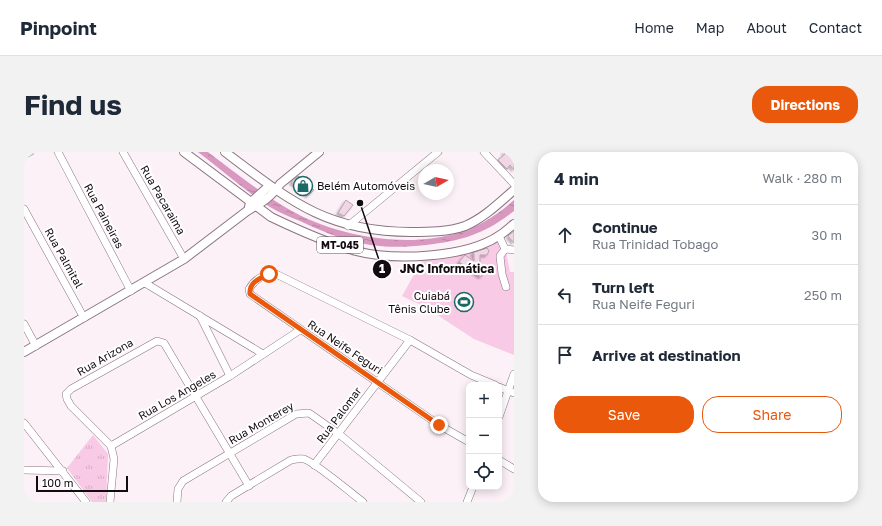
<!DOCTYPE html>
<meta charset="utf-8">
<style>
:root{--surface:#fff;--page:#f2f2f3;--text:#1f2937;--muted:#747a83;--line:#e0e1e3;--accent:#ea580c}
body{margin:0;font-family:"Golos Text",sans-serif;background:var(--page);color:var(--text)}
.controls{position:absolute;right:12px;bottom:12px;display:grid;overflow:hidden;border-radius:8px;box-shadow:0 2px 10px #0003}
.controls button{width:36px;height:36px;display:grid;place-items:center;padding:0;border:0;border-bottom:1px solid var(--line);background:var(--surface);color:var(--text);font:20px sans-serif}
.compass{position:absolute;left:394px;top:12px;width:36px;height:36px;border-radius:50%;background:var(--surface);box-shadow:0 2px 10px #0003;rotate:81deg}
.scale{position:absolute;left:12px;bottom:10px;width:92px;box-sizing:border-box;padding-left:4px;border:2px solid #130b10;border-top:0;font-size:11px;line-height:14px;white-space:nowrap;color:#130b10;-webkit-text-stroke:3px #fff;paint-order:stroke}
.stop{position:absolute;width:12px;height:12px;margin:-9px;border:3px solid #ea580c;border-radius:50%;background:#fff}
.stop.end{background:#ea580c;border-color:#fff;box-shadow:0 1px 4px #0008}
.list{margin:0;padding:0;list-style:none}
h2{display:flex;justify-content:space-between;align-items:center;height:52px;margin:0;padding:0 16px;font-size:17px}
h2 small{font-size:13px;font-weight:400;color:var(--muted)}
.list li{display:grid;grid-template-columns:26px 1fr auto;gap:12px;align-items:center;box-sizing:border-box;height:60px;padding:0 16px;border-top:1px solid var(--line)}
.list b{display:block;font-size:15px;white-space:nowrap}
.list p{margin:0;font-size:13px;white-space:nowrap;color:var(--muted)}
.list em{font-size:13px;font-style:normal;color:var(--muted)}
.actions{display:flex;gap:8px;padding:12px 16px}
.actions a{flex:1;padding:9px 0;border:1px solid var(--accent);border-radius:16px;text-align:center;font-size:14px;color:var(--accent)}
.actions .main{background:var(--accent);color:#fff}
.icon{flex:none;width:22px;height:22px;fill:none;stroke:currentColor;stroke-width:2;stroke-linecap:round;stroke-linejoin:round}
.map{position:relative;flex:none;width:490px;height:350px;overflow:hidden;border-radius:16px}
header{display:flex;align-items:center;gap:24px;box-sizing:border-box;height:56px;padding:0 20px;background:var(--surface);border-bottom:1px solid var(--line)}
header strong{font-size:19px}
nav{display:flex;gap:22px;margin-inline-start:auto;font-size:14px}
.intro{display:flex;align-items:center;justify-content:space-between;box-sizing:border-box;height:96px;padding:0 24px}
h1{margin:0;font-size:28px}
.button{padding:10px 18px;border-radius:16px;background:var(--accent);color:#fff;font-size:14px;font-weight:700}
main{display:flex;gap:24px;padding:0 24px}
aside{flex:1;background:var(--surface);border-radius:16px;box-shadow:0 2px 10px #0003}
.map>svg:first-child{display:block}
.park{fill:url(#park-tufts)}
.pitch{fill:#f9cae5}
.water{fill:url(#water-ripples)}
.building{fill:#f1d7e6;stroke:#b9a1ae;filter:url(#shadow)}
.lines{fill:none;stroke-linecap:round;stroke-linejoin:round}
.minor-casing{stroke:#8a7481;stroke-width:8}
.major-casing{stroke:#8a7481;stroke-width:10}
.minor{stroke:#fff;stroke-width:7}
.major{stroke:#fff;stroke-width:8}
.route{stroke:#ea580c;stroke-width:5}
.labels{text-anchor:middle;stroke-width:4;stroke-linejoin:round;paint-order:stroke}
.shield{fill:#fff;stroke:#5a5458;stroke-width:1}
.shield-label{font-size:10px;font-weight:bold;fill:#130b10}
.poi-label{font-size:11px;fill:#130b10;stroke:#fff;text-anchor:start}
.street-label{font-size:11px;fill:#130b10;stroke:#fff}
.leader{fill:none;stroke:#130b10;stroke-width:1.5}
.callout-dot{fill:#130b10;stroke:#fff;stroke-width:1.5}
.mark-label{font-size:12px;text-anchor:middle;font-weight:bold;fill:#fff}
.callout-label{font-size:12px;text-anchor:middle;font-weight:bold;fill:#130b10;stroke:#fff;stroke-width:4;stroke-linejoin:round;paint-order:stroke}
</style>
<header>
<strong>Pinpoint</strong>
<nav><a>Home</a><a>Map</a><a>About</a><a>Contact</a></nav>
</header>
<div class="intro"><h1>Find us</h1><a class="button">Directions</a></div>
<main>
<div class="map">
<svg width="490" height="350" viewBox="0 0 490 350">
<defs>
<pattern id="park-tufts" width="24" height="20" patternUnits="userSpaceOnUse"><rect width="24" height="20" fill="#f9cae5"/><path d="M3 7l-1-3M5 7V3M7 7l1-3M15 17l-1-3M17 17v-4M19 17l1-3" fill="none" stroke="#d5acc3"/></pattern>
<pattern id="water-ripples" width="26" height="14" patternUnits="userSpaceOnUse"><rect width="26" height="14" fill="#d998bf"/><path d="M2 4q2-2 4 0t4 0M15 11q2-2 4 0t4 0" fill="none" stroke="#b982a3"/></pattern>
<filter id="shadow"><feDropShadow dx="-2" dy="2" stdDeviation="1" flood-color="#0004"/></filter>
</defs>
<rect width="100%" height="100%" fill="#fcf1f7"/>
<path class="park" d="M 69,283 L 84,302 L 82,350 L 68,350 L 43,316 Z"/>
<path class="pitch" d="M 471,87 L 482,99 L 486,120 L 490,120 L 490,203 L 450,187 L 401,155 L 378,144 L 398,108 C 418,105 457,102 471,87 Z"/>
<path class="water" d="M 174,0 L 184,0 C 210,20 237,41 266,58 C 311,84 383,97 433,81 C 455,75 473,63 490,48 L 490,59 C 461,82 438,89 402,93 C 352,99 320,90 276,69 C 266,65 256,61 246,55 C 221,39 198,18 174,0 Z"/>
<g class="building">
<path d="M 479,0 L 490,0 L 490,18 L 486,13 L 483,17 L 474,8 L 481,2 Z"/>
<path d="M 274,24 L 290,38 L 284,44 L 267,30 Z"/>
<path d="M 322,48 L 329,53 L 320,64 L 314,61 Z"/>
<path d="M 490,79 L 490,91 L 484,84 Z"/>
<path d="M 463,96 L 465,99 L 463,103 L 456,103 L 456,111 L 462,117 L 457,125 L 435,110 L 441,103 L 450,109 L 450,102 L 448,101 Z"/>
</g>
<g class="lines">
<defs>
<g id="minor">
<path d="M 34,0 L 107,139"/>
<path d="M 99,0 L 160,107"/>
<path d="M 460,0 L 490,32"/>
<path d="M 0,3 L 6,0"/>
<path d="M 0,57 L 60,166"/>
<path d="M 324,74 L 414,0"/>
<path d="M 475,84 L 481,97 L 490,98"/>
<path d="M 481,97 L 476,104 L 478,122 L 482,135"/>
<path d="M 121,131 L 239,202"/>
<path d="M 176,164 L 206,224"/>
<path d="M 0,172 L 12,194"/>
<path d="M 475,235 L 490,241"/>
<path d="M 475,265 L 490,222"/>
<path d="M 0,271 L 62,350"/>
<path d="M 445,290 L 415,273 L 226,142 L 225,137 C 231,127 241,122 252,122 L 386,188 L 447,223 L 471,233"/>
<path d="M 87,294 L 47,254 L 43,247 L 42,242 L 47,237 L 133,189 L 140,191 L 225,334"/>
<path d="M 475,308 L 490,317"/>
<path d="M 290,313 L 386,188"/>
<path d="M 0,318 L 39,319"/>
<path d="M 86,350 L 90,307 L 87,294 L 206,224 L 276,178"/>
<path d="M 153,350 L 154,337 L 159,329 L 272,262 L 285,261 L 315,282 L 397,350"/>
<path d="M 202,350 L 207,344 L 267,308 C 272,307 276,306 280,307 C 292,311 327,341 339,350"/>
<path d="M 443,350 L 449,335"/>
</g>
<g id="major">
<path d="M 160,0 L 247,65 C 274,78 303,91 332,99 C 370,109 443,106 476,83 C 481,80 485,76 490,72"/>
<path d="M 201,0 C 265,48 302,80 387,80 C 404,80 424,80 441,74 C 460,66 475,51 490,38"/>
<path d="M 225,55 L 226,51 L 245,34"/>
<path d="M 0,200 L 160,107 L 223,59 C 235,52 248,45 256,32 L 295,0"/>
</g>
</defs>
<use href="#minor" class="minor-casing"/>
<use href="#major" class="major-casing"/>
<use href="#minor" class="minor"/>
<use href="#major" class="major"/>
</g>
<g class="lines">
<path class="route" d="M 245,122 C 235,127 225,130 226,142 L 415,273"/>
</g>
<defs>
<symbol id="shop-ring" viewBox="-11 -11 22 22"><circle r="9.5" fill="#fff" stroke="#1b6867" stroke-width="1.5"/><path d="M-5-2.5h2.3a2.7 3.5 0 0 1 5.4 0H5L5.5 6h-11ZM-1.5-2.5h3a1.5 2.3 0 0 0-3 0Z" fill="#1b6867"/></symbol>
<symbol id="stadium-ring" viewBox="-11 -11 22 22"><circle r="9.5" fill="#fff" stroke="#1b6867" stroke-width="1.5"/><path d="M0-5a6.5 5 0 1 0 0 10a6.5 5 0 1 0 0-10ZM-3.5-1.8h7v3.6h-7Z" fill="#1b6867"/></symbol>
</defs>
<g fill-rule="evenodd">
<use href="#shop-ring" x="268" y="23" width="22" height="22"/>
<use href="#stadium-ring" x="429" y="139" width="22" height="22"/>
</g>
<g class="labels">
<rect class="shield" x="293" y="85" width="46" height="16" rx="3"/>
<g class="shield-label">
<text x="316" y="97">MT-045</text>
</g>
<g class="poi-label">
<text x="293" y="38">Belém Automóveis</text>
<text x="426" y="148" text-anchor="end">Cuiabá<tspan x="426" dy="13">Tênis Clube</tspan></text>
</g>
<g class="street-label">
<text transform="translate(139 48) rotate(60)" y="4">Rua Pacaraima</text>
<text transform="translate(80 64) rotate(62)" y="4">Rua Paineiras</text>
<text transform="translate(40 106) rotate(61)" y="4">Rua Palmital</text>
<text transform="translate(321 195) rotate(34)" y="4">Rua Neife Feguri</text>
<text transform="translate(81 205) rotate(-30)" y="4">Rua Arizona</text>
<text transform="translate(153 243) rotate(-30)" y="4">Rua Los Angeles</text>
<text transform="translate(315 263) rotate(-53)" y="4">Rua Palomar</text>
<text transform="translate(237 271) rotate(-30)" y="4">Rua Monterey</text>
</g>
</g>
<path class="leader" d="M336 51L358 117"/>
<g class="callout-dot">
<circle cx="336" cy="51" r="4"/>
<circle cx="358" cy="117" r="10"/>
</g>
<g class="mark-label">
<text x="358" y="121">1</text>
</g>
<g class="callout-label">
<text x="423" y="121">JNC Informática</text>
</g>
</svg>
<div class="controls">
<button>+</button>
<button>−</button>
<button><svg class="icon" aria-label="locate" viewBox="0 0 24 24"><circle cx="12" cy="12" r="6"/><path d="M12 2v4M12 18v4M2 12h4M18 12h4"/></svg></button>
</div>
<svg class="compass" viewBox="-18 -18 36 36"><path d="M0-13l5 13h-10z" fill="#e53935"/><path d="M0 13l5-13h-10z" fill="#747a83"/></svg>
<div class="scale">100 m</div>
<div class="stop" style="left:245px;top:122px"></div>
<div class="stop end" style="left:415px;top:273px"></div>
</div>
<aside>
<h2>4 min<small>Walk · 280 m</small></h2>
<ul class="list">
<li><svg class="icon" aria-label="ahead" viewBox="0 0 24 24"><path d="M12 20V5M6 11l6-6 6 6"/></svg><div><b>Continue</b><p>Rua Trinidad Tobago</p></div><em>30 m</em></li>
<li><svg class="icon" aria-label="left" viewBox="0 0 24 24"><path d="M17 20v-9H6M10 6l-5 5 5 5"/></svg><div><b>Turn left</b><p>Rua Neife Feguri</p></div><em>250 m</em></li>
<li><svg class="icon" aria-label="arrive" viewBox="0 0 24 24"><path d="M6 21V4h12l-3 4 3 4H6"/></svg><div><b>Arrive at destination</b></div></li>
</ul>
<div class="actions"><a class="main">Save</a><a>Share</a></div>
</aside>
</main>
